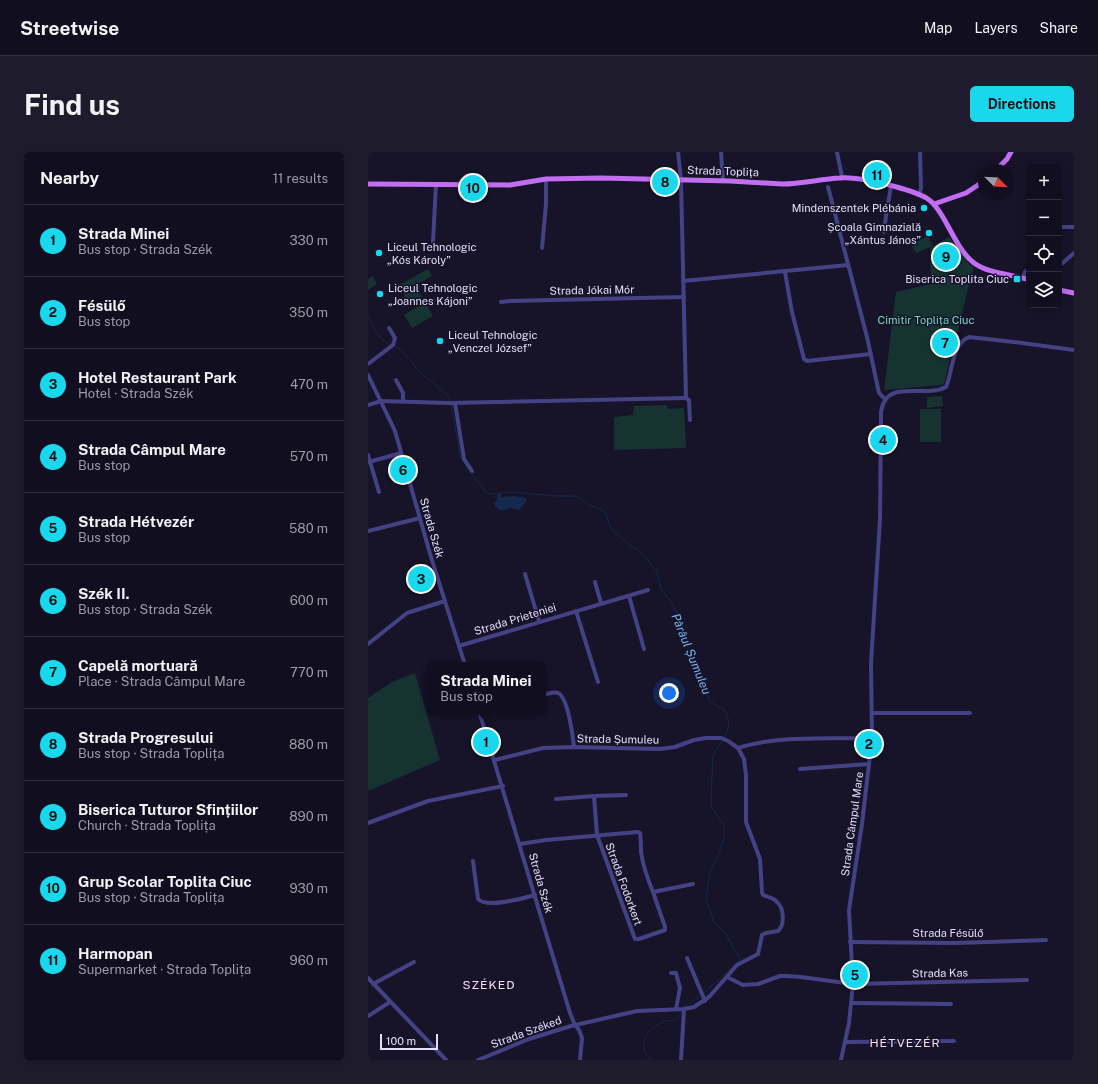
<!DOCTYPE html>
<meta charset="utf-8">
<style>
:root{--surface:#110e1f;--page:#1e1c2c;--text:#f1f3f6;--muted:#9c9ca4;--line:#302e3d;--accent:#19d8ed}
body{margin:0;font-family:"Public Sans",sans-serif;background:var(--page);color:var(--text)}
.controls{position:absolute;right:12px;top:12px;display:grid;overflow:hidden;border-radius:6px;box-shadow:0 2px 10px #0003}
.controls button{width:36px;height:36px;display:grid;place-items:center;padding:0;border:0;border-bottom:1px solid var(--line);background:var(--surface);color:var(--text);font:20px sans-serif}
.compass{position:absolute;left:610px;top:12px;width:36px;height:36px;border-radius:50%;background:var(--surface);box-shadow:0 2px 10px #0003;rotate:114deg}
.scale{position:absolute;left:12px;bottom:10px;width:58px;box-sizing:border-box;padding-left:4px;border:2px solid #e1defc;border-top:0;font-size:11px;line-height:14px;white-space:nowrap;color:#e1defc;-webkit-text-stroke:3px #171329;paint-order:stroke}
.you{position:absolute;left:301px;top:541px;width:14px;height:14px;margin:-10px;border:3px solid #fff;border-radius:50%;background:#1a73e8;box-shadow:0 0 0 6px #1a73e833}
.badge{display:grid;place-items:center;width:26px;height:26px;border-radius:50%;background:var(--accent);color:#111;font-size:13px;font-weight:700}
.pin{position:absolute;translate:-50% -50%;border:2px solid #fff;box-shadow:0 1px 4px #0006}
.popup{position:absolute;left:58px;top:510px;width:120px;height:52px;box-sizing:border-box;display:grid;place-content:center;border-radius:6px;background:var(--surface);filter:drop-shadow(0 1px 3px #0005);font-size:13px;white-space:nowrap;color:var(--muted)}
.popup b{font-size:15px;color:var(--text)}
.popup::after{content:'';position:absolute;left:50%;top:100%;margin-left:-8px;border:8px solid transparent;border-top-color:var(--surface)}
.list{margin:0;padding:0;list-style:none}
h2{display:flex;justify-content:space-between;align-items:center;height:52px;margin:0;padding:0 16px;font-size:17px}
h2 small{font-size:13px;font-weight:400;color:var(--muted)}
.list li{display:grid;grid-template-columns:26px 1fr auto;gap:12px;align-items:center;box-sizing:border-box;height:72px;padding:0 16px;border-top:1px solid var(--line)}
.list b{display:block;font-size:15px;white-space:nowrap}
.list p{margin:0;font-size:13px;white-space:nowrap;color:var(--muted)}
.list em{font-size:13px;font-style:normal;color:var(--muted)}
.icon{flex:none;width:22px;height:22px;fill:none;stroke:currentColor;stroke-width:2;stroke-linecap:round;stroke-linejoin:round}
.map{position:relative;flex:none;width:706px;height:908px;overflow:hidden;border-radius:6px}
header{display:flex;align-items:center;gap:24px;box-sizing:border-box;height:56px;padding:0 20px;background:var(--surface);border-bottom:1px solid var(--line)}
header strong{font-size:19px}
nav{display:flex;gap:22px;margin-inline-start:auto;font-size:14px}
.intro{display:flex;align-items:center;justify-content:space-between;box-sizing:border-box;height:96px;padding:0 24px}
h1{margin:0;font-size:28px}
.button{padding:10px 18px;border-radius:6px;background:var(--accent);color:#111;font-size:14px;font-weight:700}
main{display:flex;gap:24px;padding:0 24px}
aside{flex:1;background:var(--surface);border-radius:6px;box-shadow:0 2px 10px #0003}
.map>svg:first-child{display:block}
.green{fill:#163332}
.water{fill:#14294c}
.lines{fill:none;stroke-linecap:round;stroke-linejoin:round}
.stream{stroke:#14294c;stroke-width:1}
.minor{stroke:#444284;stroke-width:4}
.major{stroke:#c16ef3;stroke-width:5}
.poi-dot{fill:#19d8ed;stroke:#171329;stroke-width:1.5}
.labels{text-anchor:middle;stroke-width:3;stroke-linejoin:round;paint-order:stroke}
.street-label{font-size:11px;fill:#e1defc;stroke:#171329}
.poi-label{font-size:11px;fill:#e1defc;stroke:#171329;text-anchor:end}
.park-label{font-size:11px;fill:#6ed8bd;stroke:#171329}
.water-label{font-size:12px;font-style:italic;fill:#74b9f4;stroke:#171329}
.neighbourhood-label{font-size:12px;letter-spacing:1px;fill:#fce0f2;stroke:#171329}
</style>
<header>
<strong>Streetwise</strong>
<nav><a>Map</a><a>Layers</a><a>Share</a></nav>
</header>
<div class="intro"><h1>Find us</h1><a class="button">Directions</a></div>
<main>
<aside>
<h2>Nearby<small>11 results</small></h2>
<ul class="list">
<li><span class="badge">1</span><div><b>Strada Minei</b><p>Bus stop · Strada Szék</p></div><em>330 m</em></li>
<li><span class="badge">2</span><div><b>Fésülő</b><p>Bus stop</p></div><em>350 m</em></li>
<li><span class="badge">3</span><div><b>Hotel Restaurant Park</b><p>Hotel · Strada Szék</p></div><em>470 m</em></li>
<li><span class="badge">4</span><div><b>Strada Câmpul Mare</b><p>Bus stop</p></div><em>570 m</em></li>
<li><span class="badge">5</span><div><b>Strada Hétvezér</b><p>Bus stop</p></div><em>580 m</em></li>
<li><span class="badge">6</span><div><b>Szék II.</b><p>Bus stop · Strada Szék</p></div><em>600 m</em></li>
<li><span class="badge">7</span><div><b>Capelă mortuară</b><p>Place · Strada Câmpul Mare</p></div><em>770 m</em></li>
<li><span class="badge">8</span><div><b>Strada Progresului</b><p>Bus stop · Strada Toplița</p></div><em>880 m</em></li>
<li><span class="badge">9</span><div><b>Biserica Tuturor Sfințiilor</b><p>Church · Strada Toplița</p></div><em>890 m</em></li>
<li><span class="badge">10</span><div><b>Grup Scolar Toplita Ciuc</b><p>Bus stop · Strada Toplița</p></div><em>930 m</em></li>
<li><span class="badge">11</span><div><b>Harmopan</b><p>Supermarket · Strada Toplița</p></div><em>960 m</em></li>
</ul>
</aside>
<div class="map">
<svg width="706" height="908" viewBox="0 0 706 908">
<rect width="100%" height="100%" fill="#171329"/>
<g class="green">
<path d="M 560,84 L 565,94 L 548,101 L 543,92 Z"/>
<path d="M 581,85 L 601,112 L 606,116 L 603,124 L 589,183 L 587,184 L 576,232 L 573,233 L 516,238 L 528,140 L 563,132 L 562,96 Z"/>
<path d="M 60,117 L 64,124 L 47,133 L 54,145 L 44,151 L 40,150 L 31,133 Z"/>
<path d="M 5,124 L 9,132 L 0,138 L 0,127 Z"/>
<path d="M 57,150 L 65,164 L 44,176 L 36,163 Z"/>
<path d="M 574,244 L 575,254 L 559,256 L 559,245 Z"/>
<path d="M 299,253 L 300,257 L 316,256 L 318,296 L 246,298 L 246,265 L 265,263 L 266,254 Z"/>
<rect x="552" y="257" width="21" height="33"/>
<path d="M 47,521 L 72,608 L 0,639 L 0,546 L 24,530 Z"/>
</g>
<path class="water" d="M 133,341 L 133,345 L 146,344 L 158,346 L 159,349 L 151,358 L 142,356 L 134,359 L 127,355 L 126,351 L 129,347 L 130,342 Z"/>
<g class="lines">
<g class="stream">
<path d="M 0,165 C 5,175 12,189 23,193"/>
<path d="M 26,194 C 36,199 41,208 48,216 C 58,226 69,235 81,244 L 82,250"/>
<path d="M 83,253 L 90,289 L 92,304 L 101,318"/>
<path d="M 103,321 L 117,339 L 121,342 L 144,340 L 186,344 L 206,344 L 214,347 L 219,353 L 228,355 L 237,360 L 243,377 L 262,393 L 274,401 L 289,419 L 293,438 L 303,449 L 311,465 L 321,493 L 323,502 L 342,549 C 346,553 353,555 356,558 C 363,566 361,578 356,586"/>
<path d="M 335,842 L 372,808 L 372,805 L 367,799 L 358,782 L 346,770 L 338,747 L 342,719 L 351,701 L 356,685 L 356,673 L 343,654 L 343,646 L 345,604 L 354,589"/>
<path d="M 315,855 L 333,844"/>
<path d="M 284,908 C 278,904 275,900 276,893 C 276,881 287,872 298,869 C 302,868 306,869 310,866 C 312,864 313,860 314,858"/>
</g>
<g class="minor">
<path d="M 310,0 L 313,28 L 318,246 L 321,248 L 322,268"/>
<path d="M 353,0 L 355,28"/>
<path d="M 469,0 L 474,25"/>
<path d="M 460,35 L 499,185 L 511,241 L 517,247"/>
<path d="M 551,43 L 553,36 L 552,0"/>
<path d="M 691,75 L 706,75"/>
<path d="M 516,80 L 518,64 L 523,34"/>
<path d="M 65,90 L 68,32"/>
<path d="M 174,96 L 178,52 L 178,27"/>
<path d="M 691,114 L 706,101"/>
<path d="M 417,120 L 424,160 L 436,207 L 439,209 L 503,202"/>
<path d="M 655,126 L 657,120 L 661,116"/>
<path d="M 315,129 L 480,113"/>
<path d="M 133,150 L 142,149 L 316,145"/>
<path d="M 0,212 L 25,193 L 27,186 L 21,176"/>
<path d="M 0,223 L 27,279 L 63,405 L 97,513"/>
<path d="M 28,228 L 35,241 L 35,249"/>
<path d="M 87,251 L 96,307 L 104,319"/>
<path d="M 0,253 L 13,249 L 81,251 L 318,246"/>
<path d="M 0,303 L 11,340"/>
<path d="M 1,310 L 33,301"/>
<path d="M 0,379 L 52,366"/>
<path d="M 157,422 L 171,469"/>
<path d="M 227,430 L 233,451"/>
<path d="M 261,444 L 276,497"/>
<path d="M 208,459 L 230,530"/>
<path d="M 0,492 L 39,461 L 77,449"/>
<path d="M 91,494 L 280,438"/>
<path d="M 175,543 C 180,542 186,539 190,541 C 200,545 205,585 206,595"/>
<path d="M 111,559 L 202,861 L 207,873 L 211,878 L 214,886 L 212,908"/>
<path d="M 504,561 L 602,561"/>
<path d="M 370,596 C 410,583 462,587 504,586"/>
<path d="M 432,617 L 501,612"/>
<path d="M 258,643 L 226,644 L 229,683 L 267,787 L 271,787 L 297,778 L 297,775 L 285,740"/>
<path d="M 188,647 L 226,644"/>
<path d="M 0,671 L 60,649 L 135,634"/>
<path d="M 152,692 L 178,688 L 270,680 L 272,681 C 273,687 273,694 273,700 C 275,713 280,728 285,740 L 325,732"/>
<path d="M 105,709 L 110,747 C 119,757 155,746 167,743"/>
<path d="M 482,790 L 588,791 L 678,788"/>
<path d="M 319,806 L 337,849"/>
<path d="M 303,821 L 308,821 L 312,836 L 308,857"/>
<path d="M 359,825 L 375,833 L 390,832 L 412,824 L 418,824 L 433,825 L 485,832 L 659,828"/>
<path d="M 0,826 L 78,908"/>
<path d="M 5,832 L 46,810"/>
<path d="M 484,851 L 583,852"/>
<path d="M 0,864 L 22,850"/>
<path d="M 477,890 L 586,889"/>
<path d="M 110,908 L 161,887 L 203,874 L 269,859 L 316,857 L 326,855 L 341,845 L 369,813 L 390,802 L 394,783 L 398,781 L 410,779 C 417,773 416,756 409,750 C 406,746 399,745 395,743 L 394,740 L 392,707 L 378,670 L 378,623 L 376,607 L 370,596 L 360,589 L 353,586 L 338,586 L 326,588 L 307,595 L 292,597 L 206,595 L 175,596 L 127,608"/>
<path d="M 313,908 L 316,857"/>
<path d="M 473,908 L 481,871 L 485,832 L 481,758 L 494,672 L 504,586 L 503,511 L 512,367 L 513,260 C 518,225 556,247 578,235 C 585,219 583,193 601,185 L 654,191 L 706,198"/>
</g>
<g class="major">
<path d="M 628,18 L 639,7 L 643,0"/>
<path d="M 0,32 L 142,33 L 178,27 L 233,26 L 362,29 L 414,32 C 434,32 452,27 472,26 C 491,24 544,37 560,47 C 578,60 586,96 606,111 C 621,122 644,122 661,128"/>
<path d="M 566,52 L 598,41 L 616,29"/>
<path d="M 691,138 L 706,141"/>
</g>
</g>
<g class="poi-dot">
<circle cx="556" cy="56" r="4"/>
<circle cx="561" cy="81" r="4"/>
<circle cx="11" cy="101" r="4"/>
<rect x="645" y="123" width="8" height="8" rx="2"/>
<circle cx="12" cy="142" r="4"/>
<circle cx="72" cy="189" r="4"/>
</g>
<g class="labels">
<g class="street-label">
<text transform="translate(355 19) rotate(2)" y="4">Strada Toplița</text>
<text transform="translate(224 138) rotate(-1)" y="4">Strada Jókai Mór</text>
<text transform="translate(64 376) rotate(74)" y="4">Strada Szék</text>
<text transform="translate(147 467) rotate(-17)" y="4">Strada Prieteniei</text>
<text transform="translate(250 587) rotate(1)" y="4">Strada Șumuleu</text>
<text transform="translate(484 672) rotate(-82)" y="4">Strada Câmpul Mare</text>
<text transform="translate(173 731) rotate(74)" y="4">Strada Szék</text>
<text transform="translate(256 732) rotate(70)" y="4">Strada Fodorkert</text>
<text x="580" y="785">Strada Fésülő</text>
<text transform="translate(572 821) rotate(-1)" y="4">Strada Kas</text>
<text transform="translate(158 880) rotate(-20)" y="4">Strada Széked</text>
</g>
<g class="poi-label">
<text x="548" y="60">Mindenszentek Plébánia</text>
<text x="553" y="79">Școala Gimnazială<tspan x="553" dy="13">„Xántus János”</tspan></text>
<text x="19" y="99" text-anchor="start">Liceul Tehnologic<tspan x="19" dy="13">„Kós Károly”</tspan></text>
<text x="641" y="131">Biserica Toplita Ciuc</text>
<text x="20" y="140" text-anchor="start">Liceul Tehnologic<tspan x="20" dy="13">„Joannes Kájoni”</tspan></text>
<text x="80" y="187" text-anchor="start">Liceul Tehnologic<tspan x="80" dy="13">„Venczel József”</tspan></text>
</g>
<g class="park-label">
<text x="558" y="172">Cimitir Toplița Ciuc</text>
</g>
<g class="water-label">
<text transform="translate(323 502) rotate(68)" y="4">Pârâul Șumuleu</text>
</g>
<g class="neighbourhood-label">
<text x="121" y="837">SZÉKED</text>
<text x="537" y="895">HÉTVEZÉR</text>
</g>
</g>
</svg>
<div class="controls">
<button>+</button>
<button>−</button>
<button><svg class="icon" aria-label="locate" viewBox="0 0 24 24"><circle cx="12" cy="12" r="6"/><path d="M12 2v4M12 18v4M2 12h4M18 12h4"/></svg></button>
<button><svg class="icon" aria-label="layers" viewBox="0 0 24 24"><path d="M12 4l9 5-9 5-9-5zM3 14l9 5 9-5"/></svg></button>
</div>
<svg class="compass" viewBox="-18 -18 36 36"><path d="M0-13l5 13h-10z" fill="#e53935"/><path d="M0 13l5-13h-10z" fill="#9c9ca4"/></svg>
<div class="scale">100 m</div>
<div class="you"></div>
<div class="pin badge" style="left:118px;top:590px">1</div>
<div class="popup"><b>Strada Minei</b>Bus stop</div>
<div class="pin badge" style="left:501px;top:592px">2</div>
<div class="pin badge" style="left:53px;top:427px">3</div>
<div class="pin badge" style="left:515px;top:288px">4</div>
<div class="pin badge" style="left:487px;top:823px">5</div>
<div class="pin badge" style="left:35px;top:318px">6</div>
<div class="pin badge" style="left:577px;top:191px">7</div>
<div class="pin badge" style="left:297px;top:30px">8</div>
<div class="pin badge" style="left:578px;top:105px">9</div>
<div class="pin badge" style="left:105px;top:36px">10</div>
<div class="pin badge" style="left:509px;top:23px">11</div>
</div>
</main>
